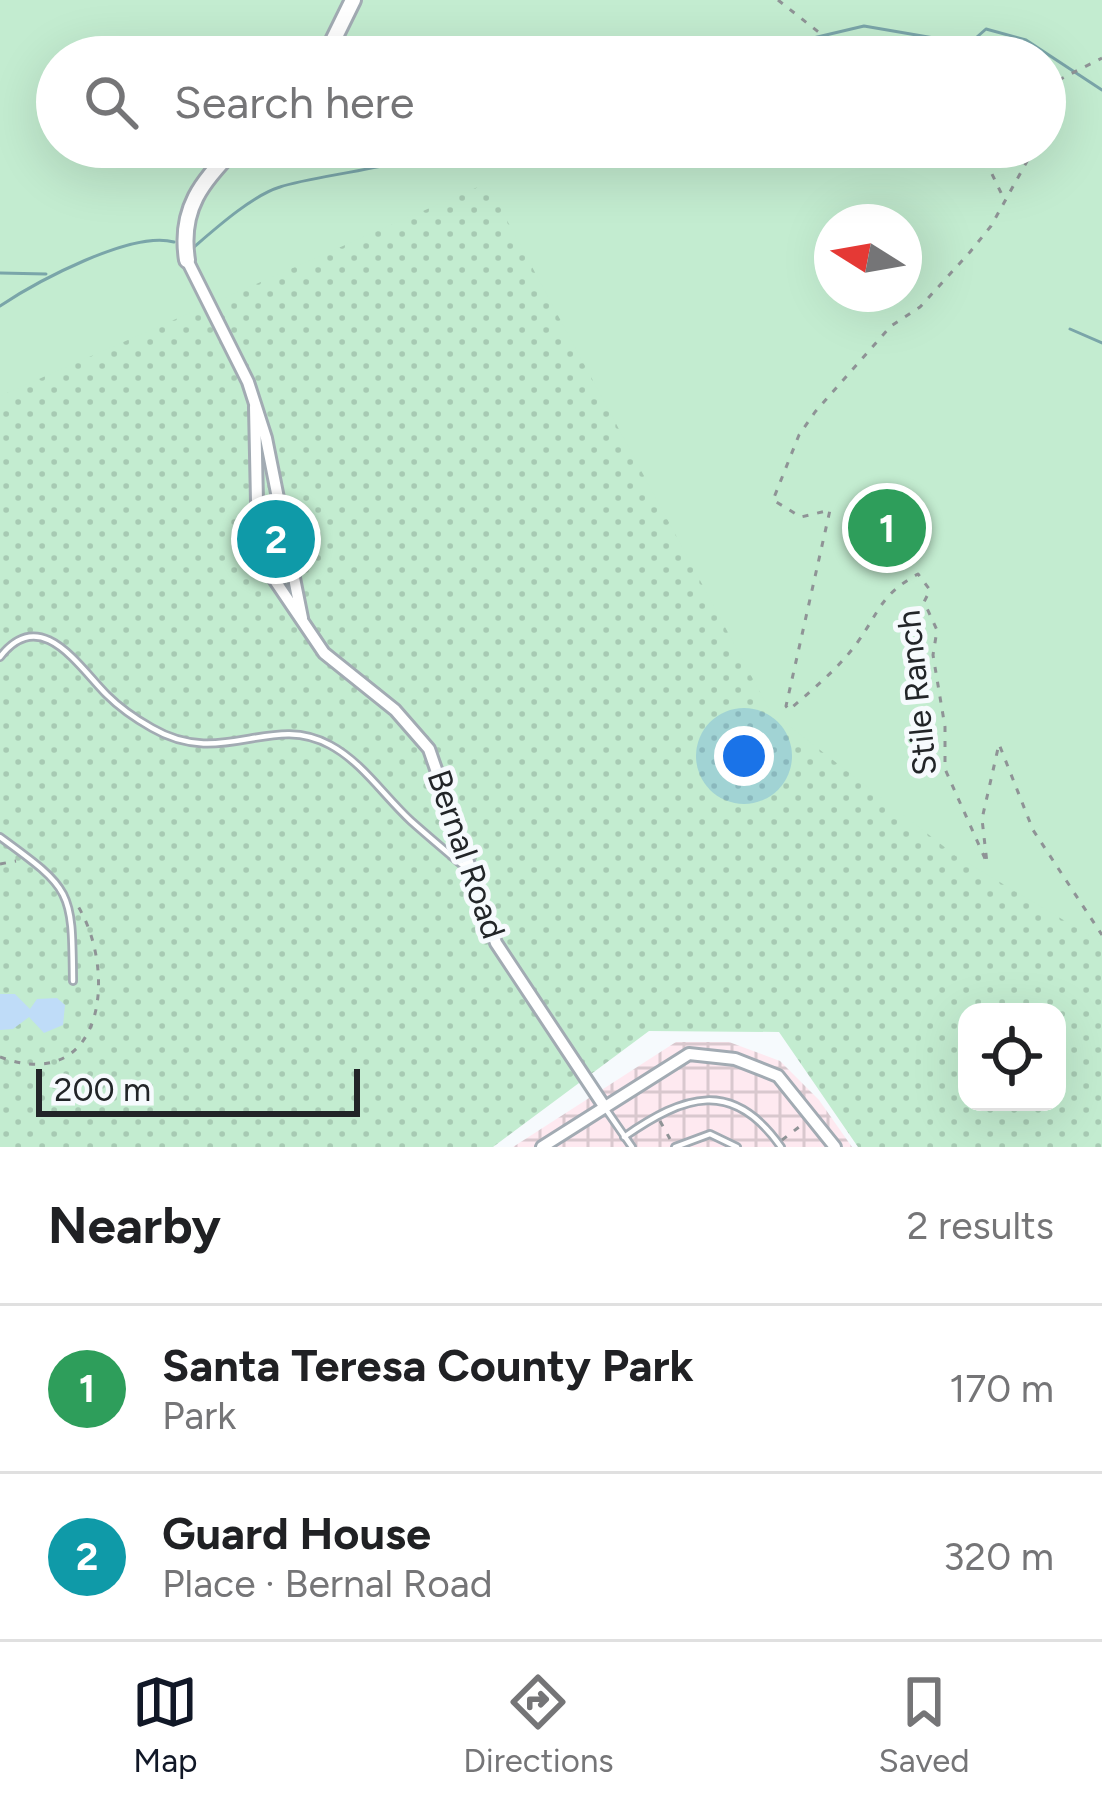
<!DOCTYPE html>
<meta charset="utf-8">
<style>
:root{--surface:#fff;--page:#f2f2f2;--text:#202124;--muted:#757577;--line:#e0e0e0;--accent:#111827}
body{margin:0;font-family:Figtree,sans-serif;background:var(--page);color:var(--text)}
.controls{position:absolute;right:36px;bottom:36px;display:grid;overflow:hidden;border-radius:24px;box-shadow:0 12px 48px #0002}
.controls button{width:108px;height:108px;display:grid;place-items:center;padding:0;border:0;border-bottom:3px solid var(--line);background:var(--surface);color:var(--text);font:60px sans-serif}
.compass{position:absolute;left:814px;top:204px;width:108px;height:108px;border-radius:50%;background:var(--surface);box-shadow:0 12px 48px #0002;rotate:281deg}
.scale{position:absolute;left:36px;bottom:30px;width:324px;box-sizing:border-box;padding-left:12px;border:6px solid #222528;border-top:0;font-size:33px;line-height:42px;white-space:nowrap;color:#222528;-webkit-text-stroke:9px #f6fafd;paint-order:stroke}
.you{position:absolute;left:744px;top:756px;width:42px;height:42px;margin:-30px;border:9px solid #fff;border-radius:50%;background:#1a73e8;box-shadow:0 0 0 18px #1a73e833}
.badge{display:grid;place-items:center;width:78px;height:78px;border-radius:50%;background:var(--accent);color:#fff;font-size:39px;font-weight:700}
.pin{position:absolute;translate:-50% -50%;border:6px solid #fff;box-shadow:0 3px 12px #0006}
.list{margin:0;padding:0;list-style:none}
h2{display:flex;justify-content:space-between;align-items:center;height:156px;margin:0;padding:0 48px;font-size:51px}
h2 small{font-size:39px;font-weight:400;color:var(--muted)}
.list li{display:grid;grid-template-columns:78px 1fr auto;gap:36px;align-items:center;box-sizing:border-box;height:168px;padding:0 48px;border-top:3px solid var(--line)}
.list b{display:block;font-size:45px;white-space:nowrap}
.list p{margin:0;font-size:39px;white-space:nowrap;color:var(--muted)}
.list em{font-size:39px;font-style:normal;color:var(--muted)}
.icon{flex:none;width:66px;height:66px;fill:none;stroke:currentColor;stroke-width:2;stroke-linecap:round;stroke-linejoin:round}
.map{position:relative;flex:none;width:1102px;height:1147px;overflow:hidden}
.search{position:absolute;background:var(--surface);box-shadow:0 12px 48px #0002;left:36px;right:36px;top:36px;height:132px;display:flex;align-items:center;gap:30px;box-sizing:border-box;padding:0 42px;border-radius:66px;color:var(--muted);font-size:45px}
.sheet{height:492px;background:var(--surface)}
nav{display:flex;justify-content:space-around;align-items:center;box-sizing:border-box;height:168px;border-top:3px solid var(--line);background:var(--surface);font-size:33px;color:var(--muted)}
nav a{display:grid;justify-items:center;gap:6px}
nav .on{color:var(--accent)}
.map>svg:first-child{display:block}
.industrial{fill:url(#industrial-grid)}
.grass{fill:url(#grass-dots);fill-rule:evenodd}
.park{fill:#c3ecd0;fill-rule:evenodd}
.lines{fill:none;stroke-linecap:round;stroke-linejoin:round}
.stream{stroke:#7aa5a9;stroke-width:3}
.building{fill:#bfdcf8}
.service-casing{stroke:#a2abb3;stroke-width:10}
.minor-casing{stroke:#a2abb3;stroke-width:16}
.tertiary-casing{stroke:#a2abb3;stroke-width:20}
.path{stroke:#8f9396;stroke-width:3;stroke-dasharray:6 9;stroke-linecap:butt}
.service{stroke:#fff;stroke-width:4.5}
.minor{stroke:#fff;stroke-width:10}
.tertiary{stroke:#fff;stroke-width:14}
.labels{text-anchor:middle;stroke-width:10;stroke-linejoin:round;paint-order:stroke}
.street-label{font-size:33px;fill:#222528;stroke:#f6fafd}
</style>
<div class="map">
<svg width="1102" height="1147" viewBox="0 0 1102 1147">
<defs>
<pattern id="industrial-grid" width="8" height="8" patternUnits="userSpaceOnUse" patternTransform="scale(3)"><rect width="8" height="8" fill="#fee9f0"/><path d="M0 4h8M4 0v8" fill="none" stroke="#d9c8ce"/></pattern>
<pattern id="grass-dots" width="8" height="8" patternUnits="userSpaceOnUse" patternTransform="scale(3)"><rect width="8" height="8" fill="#c3ecd0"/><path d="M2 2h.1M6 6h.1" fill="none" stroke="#a7cab3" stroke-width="1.8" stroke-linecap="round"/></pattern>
</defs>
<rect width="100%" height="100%" fill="#f6fafd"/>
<path class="industrial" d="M 676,1042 L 729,1042 L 780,1061 L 819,1100 L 852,1147 L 513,1147 Z"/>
<path class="grass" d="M 0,0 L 1102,0 L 1102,1147 L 858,1147 L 779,1032 L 649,1031 L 493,1147 L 0,1147 ZM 57,57 L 1045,57 L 1045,147 L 57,147 ZM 832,222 L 904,222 L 904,294 L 832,294 ZM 967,1012 L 1057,1012 L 1057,1102 L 967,1102 Z"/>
<path class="park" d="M 0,0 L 1102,0 L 1102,943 L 956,856 L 770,711 L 487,183 L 0,396 ZM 57,57 L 1045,57 L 1045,147 L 57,147 ZM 832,222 L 904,222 L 904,294 L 832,294 Z"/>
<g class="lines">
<g class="stream">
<path d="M 758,57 L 775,47 L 864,26 L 969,44 L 986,29 L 1026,40 L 1102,90"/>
<path d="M 194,247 C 216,228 253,195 280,187 C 314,175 412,167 437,147"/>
<path d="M 0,273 L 46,274"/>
<path d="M 0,306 C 36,282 132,230 174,242"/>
<path d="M 1070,329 L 1102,343"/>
</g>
</g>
<path class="building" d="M 0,994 L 15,994 L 30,1009 L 37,999 L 57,998 L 65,1005 L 63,1025 L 44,1033 L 29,1017 L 13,1029 L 0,1030 Z"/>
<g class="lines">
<defs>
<g id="service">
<path d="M 0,657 C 41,604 79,667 107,695 C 120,708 136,719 152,728 C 222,769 271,712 330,745 C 362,762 384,796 411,821 C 429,837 448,853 467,869"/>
<path d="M 0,837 C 73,890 72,891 73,981"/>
<path d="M 605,1108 L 632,1147"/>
<path d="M 624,1137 C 684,1095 733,1078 781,1147"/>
<path d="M 675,1147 L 710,1134 L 737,1147"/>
</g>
<g id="minor">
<path d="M 187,260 L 248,382 L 266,438 L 302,618"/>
<path d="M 255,407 L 257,502 L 274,579 L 324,653 L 395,710 L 429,749 L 496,943 L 604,1106"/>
<path d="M 542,1147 L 689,1054 L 735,1059 L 778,1076 L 835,1147"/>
</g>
<g id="tertiary">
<path d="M 325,57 L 353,0"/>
<path d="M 187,260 C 179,209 202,181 236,147"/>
</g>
</defs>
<use href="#service" class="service-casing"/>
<use href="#minor" class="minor-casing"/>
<use href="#tertiary" class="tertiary-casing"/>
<g class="path">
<path d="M 778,0 L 850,57"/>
<path d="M 1045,87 L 1102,58"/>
<path d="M 1045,124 L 1058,86"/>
<path d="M 979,147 L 1004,199"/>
<path d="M 1035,147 L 991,226 L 970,252 L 920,307 L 891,326 L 815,412 L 799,435 L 773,500 L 801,517 L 830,510 L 786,706 L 789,710 C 813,689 838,669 857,643 C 880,611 880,595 918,574 L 930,590 L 924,602 L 937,630 L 933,655 L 945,727 L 945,769 L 987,863 L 982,819 L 999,744 L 1033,830 L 1102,935"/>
<path d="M 0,864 L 16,861"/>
<path d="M 0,1057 C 106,1096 118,968 76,903"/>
<path d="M 660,1121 L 670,1139"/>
<path d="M 782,1140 L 803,1124"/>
</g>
<use href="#service" class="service"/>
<use href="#minor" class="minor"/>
<use href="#tertiary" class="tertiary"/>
</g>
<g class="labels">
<g class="street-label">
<text transform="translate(916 693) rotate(-96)" y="12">Stile Ranch</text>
<text transform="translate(467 854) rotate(71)" y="12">Bernal Road</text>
</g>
</g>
</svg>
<div class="controls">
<button><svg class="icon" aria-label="locate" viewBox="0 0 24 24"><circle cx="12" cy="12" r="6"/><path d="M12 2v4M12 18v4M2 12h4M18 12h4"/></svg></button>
</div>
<svg class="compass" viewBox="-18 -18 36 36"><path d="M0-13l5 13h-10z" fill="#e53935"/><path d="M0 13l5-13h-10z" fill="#757577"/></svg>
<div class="scale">200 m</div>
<div class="you"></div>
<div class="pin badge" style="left:887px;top:528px;background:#2e9e5b">1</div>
<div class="pin badge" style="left:276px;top:539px;background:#0f9aa8">2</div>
<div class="search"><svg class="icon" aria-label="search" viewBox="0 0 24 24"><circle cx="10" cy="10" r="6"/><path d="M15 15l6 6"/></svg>Search here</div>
</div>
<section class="sheet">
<h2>Nearby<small>2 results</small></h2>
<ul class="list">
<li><span class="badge" style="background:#2e9e5b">1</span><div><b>Santa Teresa County Park</b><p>Park</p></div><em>170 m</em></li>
<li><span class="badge" style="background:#0f9aa8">2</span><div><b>Guard House</b><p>Place · Bernal Road</p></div><em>320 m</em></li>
</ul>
</section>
<nav>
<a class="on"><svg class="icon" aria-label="map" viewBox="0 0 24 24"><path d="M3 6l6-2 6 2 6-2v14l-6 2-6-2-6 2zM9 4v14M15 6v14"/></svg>Map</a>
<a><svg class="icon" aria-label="directions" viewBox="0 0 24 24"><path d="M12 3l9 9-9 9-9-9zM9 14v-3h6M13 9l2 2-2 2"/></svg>Directions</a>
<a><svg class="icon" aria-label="saved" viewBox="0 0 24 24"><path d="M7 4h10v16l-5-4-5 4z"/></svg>Saved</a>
</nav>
